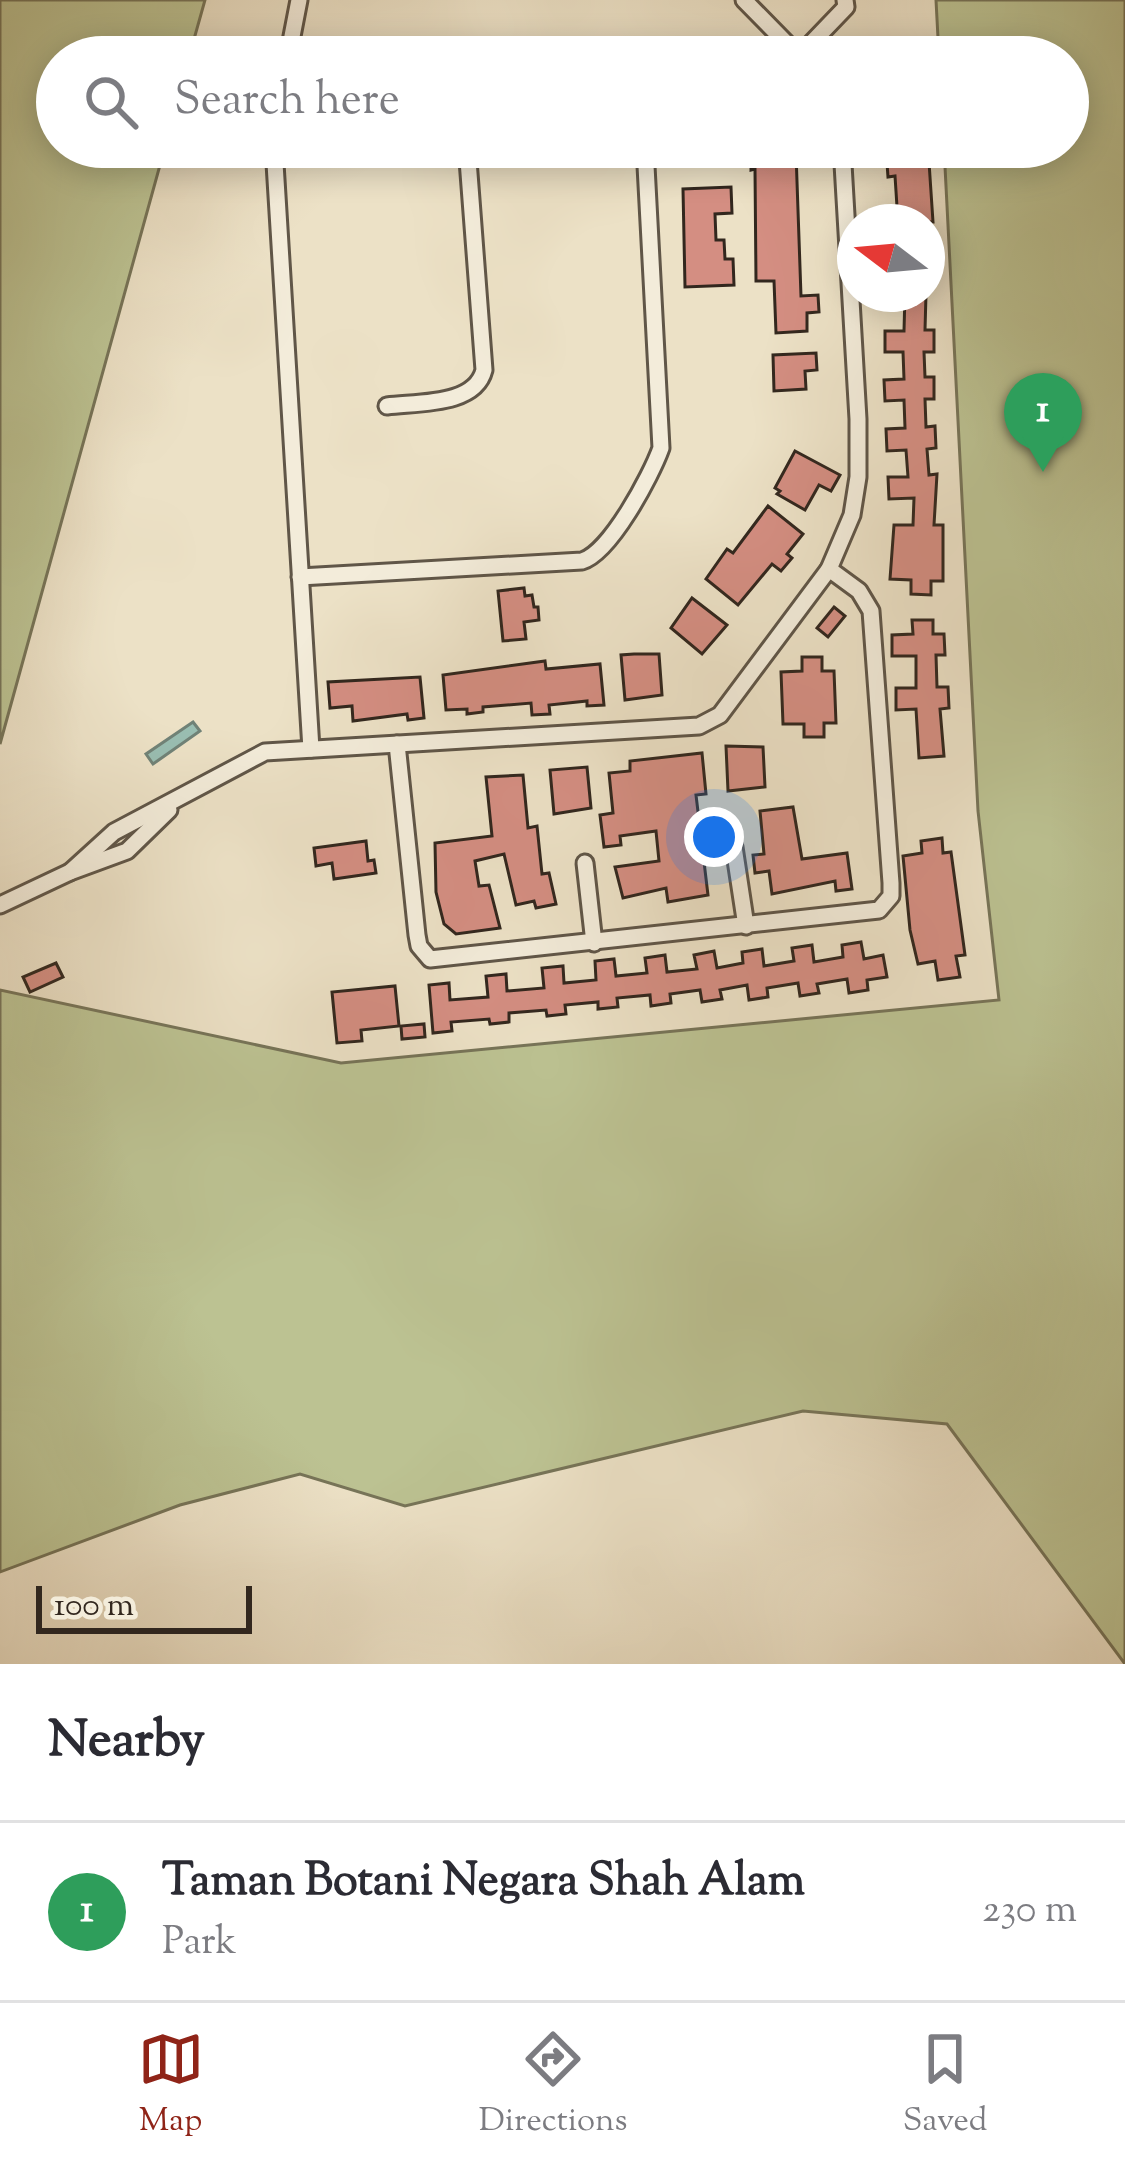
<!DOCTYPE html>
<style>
:root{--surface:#fff;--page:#f7f7f7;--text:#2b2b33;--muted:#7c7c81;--line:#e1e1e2;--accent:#8f2418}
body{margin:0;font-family:"Sorts Mill Goudy",serif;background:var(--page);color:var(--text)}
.compass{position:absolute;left:837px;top:204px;width:108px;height:108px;border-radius:50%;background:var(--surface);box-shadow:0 6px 30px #0003;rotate:286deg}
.scale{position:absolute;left:36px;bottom:30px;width:216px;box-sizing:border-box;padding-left:12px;border:6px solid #32271e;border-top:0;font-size:33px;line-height:42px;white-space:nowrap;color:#32271e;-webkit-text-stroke:9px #f3ecda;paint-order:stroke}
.you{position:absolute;left:714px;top:837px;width:42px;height:42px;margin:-30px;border:9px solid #fff;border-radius:50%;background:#1a73e8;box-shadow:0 0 0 18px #1a73e833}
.badge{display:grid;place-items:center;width:78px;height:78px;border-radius:50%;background:var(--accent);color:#fff;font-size:39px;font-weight:700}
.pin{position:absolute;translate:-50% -99px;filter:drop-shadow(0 3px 6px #0008)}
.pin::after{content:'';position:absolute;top:63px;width:42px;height:36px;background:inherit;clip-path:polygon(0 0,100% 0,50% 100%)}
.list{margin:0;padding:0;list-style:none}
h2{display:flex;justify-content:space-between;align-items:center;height:156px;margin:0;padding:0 48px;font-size:51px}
h2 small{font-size:39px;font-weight:400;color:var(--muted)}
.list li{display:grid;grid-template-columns:78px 1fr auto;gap:36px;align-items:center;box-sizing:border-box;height:180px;padding:0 48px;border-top:3px solid var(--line)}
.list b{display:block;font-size:45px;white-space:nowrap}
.list p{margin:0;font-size:39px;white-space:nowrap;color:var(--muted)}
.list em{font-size:39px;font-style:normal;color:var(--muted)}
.icon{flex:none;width:66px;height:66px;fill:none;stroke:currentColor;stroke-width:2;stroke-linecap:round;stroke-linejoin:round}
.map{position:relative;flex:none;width:1125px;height:1664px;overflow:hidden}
.search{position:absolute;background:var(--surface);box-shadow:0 6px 30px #0003;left:36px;right:36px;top:36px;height:132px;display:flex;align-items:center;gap:30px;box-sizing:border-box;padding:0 42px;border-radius:66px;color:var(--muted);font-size:45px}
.sheet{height:336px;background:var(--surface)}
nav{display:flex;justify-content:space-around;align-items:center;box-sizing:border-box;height:168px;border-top:3px solid var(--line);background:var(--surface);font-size:33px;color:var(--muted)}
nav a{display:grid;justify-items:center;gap:6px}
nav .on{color:var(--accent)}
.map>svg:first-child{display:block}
.green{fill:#bcc292;stroke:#777458;stroke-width:3}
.water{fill:#99beb2;stroke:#708277;stroke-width:3}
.building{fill:#d48e82;stroke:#32271e;stroke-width:3}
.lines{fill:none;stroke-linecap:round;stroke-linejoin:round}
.street-casing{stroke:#605648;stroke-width:21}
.street{stroke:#f3ecda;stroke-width:15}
</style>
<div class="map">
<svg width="1125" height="1664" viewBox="0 0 1125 1664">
<rect width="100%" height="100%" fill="#ece1c6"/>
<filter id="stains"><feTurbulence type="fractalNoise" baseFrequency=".00167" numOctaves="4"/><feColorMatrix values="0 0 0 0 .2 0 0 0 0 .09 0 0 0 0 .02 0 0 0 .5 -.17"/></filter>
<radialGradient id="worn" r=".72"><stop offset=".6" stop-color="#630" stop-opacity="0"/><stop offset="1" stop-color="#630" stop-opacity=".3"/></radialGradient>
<g class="green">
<path d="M 0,0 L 205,0 L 189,57 L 57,57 L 57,147 L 165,147 L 0,744 Z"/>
<path d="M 936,0 L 1125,0 L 1125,1664 L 947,1424 L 803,1411 L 405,1506 L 300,1474 L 180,1505 L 0,1572 L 0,990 L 341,1063 L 999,1000 L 978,811 L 944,147 L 1068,147 L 1068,57 L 939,57 Z"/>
</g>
<path class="water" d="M 193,722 L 200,731 L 153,764 L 146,754 Z"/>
<g class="building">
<path d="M 756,147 L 780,147 L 780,153 L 796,153 L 801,296 L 818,295 L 819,312 L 807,313 L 807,331 L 776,333 L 774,281 L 756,281 L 755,169 L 751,170 L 751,157 L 756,157 Z"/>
<path d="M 893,147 L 928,147 L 933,222 L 898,222 L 895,176 L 888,177 L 887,163 L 894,163 Z"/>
<path d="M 731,187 L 732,213 L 715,214 L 716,240 L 724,240 L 725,259 L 733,259 L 734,285 L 685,287 L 683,189 Z"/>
<path d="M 905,294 L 926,294 L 925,330 L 934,330 L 934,352 L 924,352 L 925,377 L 934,377 L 934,399 L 925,399 L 926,427 L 935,426 L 936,448 L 927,449 L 929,475 L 937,474 L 934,525 L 943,525 L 943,581 L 931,581 L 931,595 L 911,594 L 911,580 L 890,579 L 894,525 L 913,525 L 914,498 L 889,499 L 888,477 L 908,477 L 906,450 L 887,451 L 886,429 L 905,428 L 904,400 L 885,401 L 884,380 L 904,379 L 903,352 L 885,352 L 885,331 L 904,331 Z"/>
<path d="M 816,353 L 817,370 L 805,371 L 806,389 L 774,391 L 773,355 Z"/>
<path d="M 795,451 L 840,475 L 831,491 L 819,485 L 805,510 L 777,494 L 780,491 L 775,488 Z"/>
<path d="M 768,506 L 803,534 L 787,554 L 792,558 L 781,571 L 772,564 L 738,605 L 706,579 L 727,549 L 733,553 Z"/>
<path d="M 524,588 L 525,596 L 532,595 L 534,607 L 538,607 L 539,620 L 524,622 L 526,639 L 503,641 L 498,591 Z"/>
<path d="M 692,598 L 727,625 L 702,654 L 671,628 Z"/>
<path d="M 834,607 L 845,616 L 828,637 L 817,628 Z"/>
<path d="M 912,620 L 933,620 L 933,634 L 944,634 L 945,655 L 936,655 L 937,687 L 948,687 L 949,708 L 940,709 L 944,756 L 919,758 L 916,709 L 896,710 L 896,688 L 916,688 L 916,656 L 892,656 L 892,635 L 913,634 Z"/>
<path d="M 634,654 L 659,654 L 662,695 L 625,700 L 621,655 Z"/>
<path d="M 802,657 L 822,657 L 822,671 L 834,671 L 836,723 L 824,723 L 824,737 L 804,737 L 804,724 L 783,724 L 781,672 L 802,671 Z"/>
<path d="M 545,661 L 546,669 L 600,664 L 604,705 L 587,706 L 587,701 L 549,705 L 550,714 L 532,715 L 531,703 L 483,707 L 483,712 L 467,714 L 467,709 L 446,710 L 443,675 Z"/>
<path d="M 420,677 L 424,718 L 408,720 L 407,714 L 353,721 L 352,706 L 330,708 L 328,682 Z"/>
<path d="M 726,746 L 763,747 L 765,787 L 728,791 Z"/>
<path d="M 702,753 L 706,794 L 696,795 L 708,895 L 668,902 L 666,888 L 623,898 L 615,867 L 659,861 L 656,831 L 620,836 L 621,845 L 604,847 L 600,815 L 613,813 L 609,773 L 630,771 L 630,761 Z"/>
<path d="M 587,767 L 591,808 L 554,814 L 550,770 Z"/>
<path d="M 523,775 L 528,828 L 537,826 L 542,874 L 549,873 L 556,904 L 536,908 L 534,901 L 516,905 L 504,854 L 475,861 L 479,886 L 489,885 L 500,928 L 456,934 L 444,924 L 436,892 L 435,843 L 492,836 L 486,777 Z"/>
<path d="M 793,807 L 802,859 L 847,853 L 852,889 L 836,891 L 835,881 L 772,894 L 769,871 L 755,873 L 753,855 L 764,854 L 760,811 Z"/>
<path d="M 942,838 L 943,853 L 951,852 L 965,955 L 956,956 L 960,977 L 938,980 L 935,961 L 918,964 L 910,930 L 903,856 L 922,853 L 921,841 Z"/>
<path d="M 366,841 L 368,861 L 374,860 L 376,873 L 334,879 L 332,863 L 316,866 L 314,848 Z"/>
<path d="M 861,942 L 864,959 L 883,955 L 887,977 L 867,980 L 868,990 L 849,993 L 847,979 L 817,984 L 819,993 L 800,996 L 798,983 L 767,988 L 768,997 L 749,1000 L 747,985 L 720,990 L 722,999 L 702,1002 L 700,990 L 670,994 L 671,1003 L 651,1006 L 650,995 L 617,998 L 618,1007 L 598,1009 L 598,1002 L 565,1005 L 566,1014 L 547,1016 L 546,1010 L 509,1013 L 509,1022 L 490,1024 L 489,1019 L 451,1022 L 452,1031 L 433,1033 L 429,985 L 449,983 L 450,1000 L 488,997 L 486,976 L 506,974 L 507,991 L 544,988 L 542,968 L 563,966 L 564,983 L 596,980 L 595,961 L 614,959 L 616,976 L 647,973 L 645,958 L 665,955 L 667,972 L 697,969 L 694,955 L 714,951 L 717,968 L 743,963 L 742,952 L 762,949 L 764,966 L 794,961 L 792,948 L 812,945 L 814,962 L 843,957 L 842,945 Z"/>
<path d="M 56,963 L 63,977 L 30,992 L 23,977 Z"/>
<path d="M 395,986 L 399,1026 L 361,1030 L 362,1041 L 337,1043 L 332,992 Z"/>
<path d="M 424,1024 L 425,1037 L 402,1039 L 401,1026 Z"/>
</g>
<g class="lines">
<defs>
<g id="street">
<path d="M 744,0 L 800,57"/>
<path d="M 799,56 L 846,7 L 845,0"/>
<path d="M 288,57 L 299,0"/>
<path d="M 274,147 L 311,749"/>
<path d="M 387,406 C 418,402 475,406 484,370 L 467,147"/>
<path d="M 300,577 L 582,561 C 610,553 651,476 661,448 L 645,147"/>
<path d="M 397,744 L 417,935 L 419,946 L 430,959 L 879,910 L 891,896 L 891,883 L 871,611 L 859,591 L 829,569"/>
<path d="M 734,847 L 746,926"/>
<path d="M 585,863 L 594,943"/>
<path d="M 70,872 L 114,832 L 265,752 L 699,726 L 720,715 L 829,569 L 852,515 L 858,477 L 858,419 L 842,147"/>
<path d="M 0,905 L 70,872 L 127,851 L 169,810"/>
</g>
</defs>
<use href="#street" class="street-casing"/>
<use href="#street" class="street"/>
</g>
<rect width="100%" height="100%" filter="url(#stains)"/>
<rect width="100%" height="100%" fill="url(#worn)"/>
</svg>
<svg class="compass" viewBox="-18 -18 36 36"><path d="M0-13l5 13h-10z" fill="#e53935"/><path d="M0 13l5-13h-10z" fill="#7c7c81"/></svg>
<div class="scale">100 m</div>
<div class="you"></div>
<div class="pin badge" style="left:1043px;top:472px;background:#2e9e5b">1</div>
<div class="search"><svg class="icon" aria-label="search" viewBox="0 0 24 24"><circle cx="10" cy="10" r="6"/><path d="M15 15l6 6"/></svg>Search here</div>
</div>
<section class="sheet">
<h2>Nearby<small></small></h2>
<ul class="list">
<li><span class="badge" style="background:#2e9e5b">1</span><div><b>Taman Botani Negara Shah Alam</b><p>Park</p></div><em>230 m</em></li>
</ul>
</section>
<nav>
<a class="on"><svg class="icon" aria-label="map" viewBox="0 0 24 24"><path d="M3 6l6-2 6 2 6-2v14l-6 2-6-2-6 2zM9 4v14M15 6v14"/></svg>Map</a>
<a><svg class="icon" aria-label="directions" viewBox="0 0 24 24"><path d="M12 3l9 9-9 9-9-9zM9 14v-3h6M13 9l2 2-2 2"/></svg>Directions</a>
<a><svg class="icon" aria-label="saved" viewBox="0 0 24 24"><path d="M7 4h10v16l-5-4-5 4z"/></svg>Saved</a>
</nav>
